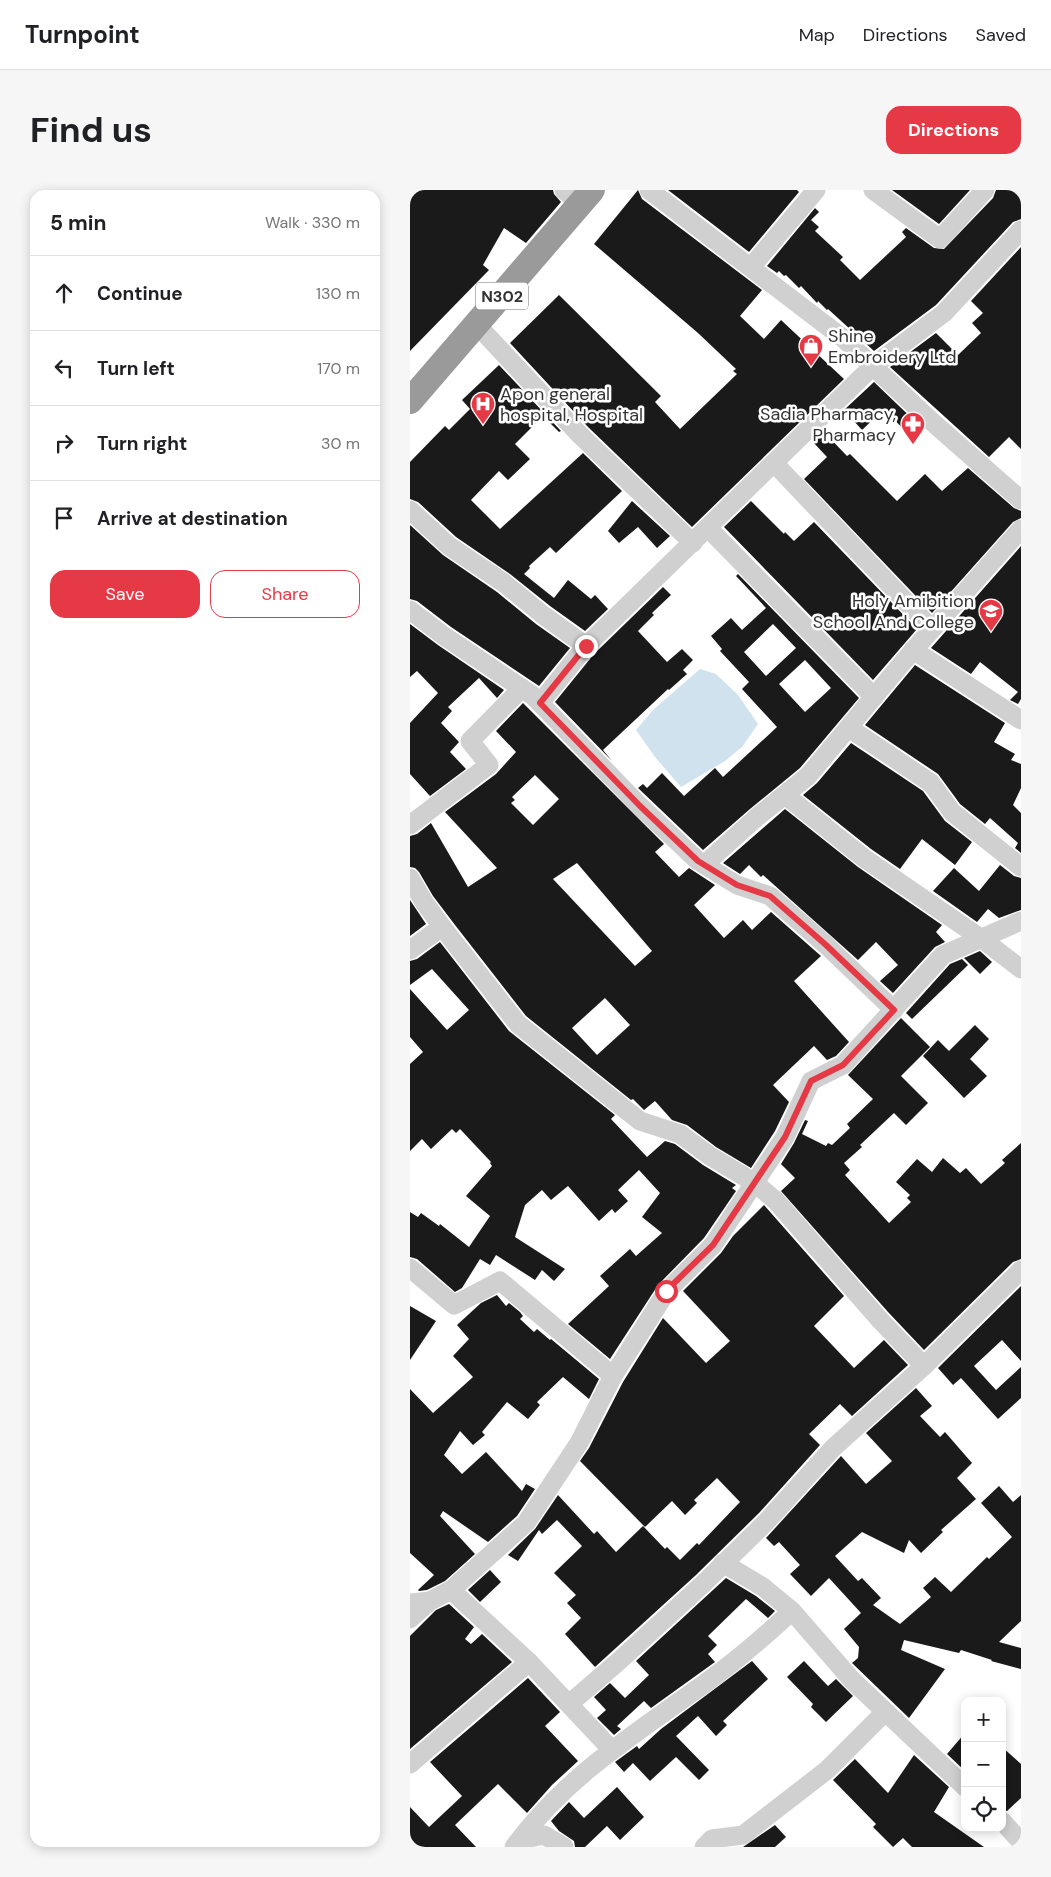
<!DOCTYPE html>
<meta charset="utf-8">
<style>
:root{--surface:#fff;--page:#f6f6f6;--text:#202124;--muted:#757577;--line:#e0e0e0;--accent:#e63946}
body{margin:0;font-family:"DM Sans",sans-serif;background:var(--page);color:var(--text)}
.controls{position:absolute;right:15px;bottom:15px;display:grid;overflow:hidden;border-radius:10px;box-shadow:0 2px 12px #0003}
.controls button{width:45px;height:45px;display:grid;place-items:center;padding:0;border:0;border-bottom:1px solid var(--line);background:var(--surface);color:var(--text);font:25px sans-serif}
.stop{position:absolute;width:15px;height:15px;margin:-11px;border:4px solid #e63946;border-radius:50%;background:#fff}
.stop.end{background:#e63946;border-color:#fff;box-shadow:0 1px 5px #0008}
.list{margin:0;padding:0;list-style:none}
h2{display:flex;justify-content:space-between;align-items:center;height:65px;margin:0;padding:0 20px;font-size:21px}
h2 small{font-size:16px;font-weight:400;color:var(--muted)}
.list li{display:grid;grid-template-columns:32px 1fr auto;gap:15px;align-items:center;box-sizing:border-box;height:75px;padding:0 20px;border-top:1px solid var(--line)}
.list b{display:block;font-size:19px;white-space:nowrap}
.list em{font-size:16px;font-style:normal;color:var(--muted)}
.actions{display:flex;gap:10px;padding:15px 20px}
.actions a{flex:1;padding:11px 0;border:1px solid var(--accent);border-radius:15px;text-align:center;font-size:18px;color:var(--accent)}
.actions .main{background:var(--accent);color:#fff}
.icon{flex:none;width:28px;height:28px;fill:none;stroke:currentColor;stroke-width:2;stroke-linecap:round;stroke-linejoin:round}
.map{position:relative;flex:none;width:611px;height:1657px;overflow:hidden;border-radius:15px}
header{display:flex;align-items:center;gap:30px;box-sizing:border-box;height:70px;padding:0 25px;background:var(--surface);border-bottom:1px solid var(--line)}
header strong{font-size:24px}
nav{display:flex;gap:28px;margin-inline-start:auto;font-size:18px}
.intro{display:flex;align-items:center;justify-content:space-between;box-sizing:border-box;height:120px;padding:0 30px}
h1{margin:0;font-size:35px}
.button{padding:12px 22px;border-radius:15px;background:var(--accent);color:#fff;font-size:18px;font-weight:700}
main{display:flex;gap:30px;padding:0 30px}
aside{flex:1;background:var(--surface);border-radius:15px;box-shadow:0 2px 12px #0003}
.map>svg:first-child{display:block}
.water{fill:#cfe2ee}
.building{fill:#1a1a1a;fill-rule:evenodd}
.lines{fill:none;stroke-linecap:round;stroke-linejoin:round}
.minor{stroke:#d0d0d0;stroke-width:19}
.highway{stroke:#9a9a9a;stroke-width:26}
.route{stroke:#e63946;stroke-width:6}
.labels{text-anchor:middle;stroke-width:5;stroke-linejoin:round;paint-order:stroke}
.shield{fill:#fff;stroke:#707070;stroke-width:1}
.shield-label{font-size:16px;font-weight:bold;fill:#333}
.poi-label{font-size:18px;fill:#333;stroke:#fff;text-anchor:start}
</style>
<header>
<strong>Turnpoint</strong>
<nav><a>Map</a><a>Directions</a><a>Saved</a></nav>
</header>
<div class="intro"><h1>Find us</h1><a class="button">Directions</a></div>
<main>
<aside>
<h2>5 min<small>Walk · 330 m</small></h2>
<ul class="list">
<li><svg class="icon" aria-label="ahead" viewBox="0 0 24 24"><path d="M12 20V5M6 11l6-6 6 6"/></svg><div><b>Continue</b></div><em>130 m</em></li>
<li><svg class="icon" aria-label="left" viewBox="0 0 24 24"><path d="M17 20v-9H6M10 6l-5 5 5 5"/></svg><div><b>Turn left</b></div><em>170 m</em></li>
<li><svg class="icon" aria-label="right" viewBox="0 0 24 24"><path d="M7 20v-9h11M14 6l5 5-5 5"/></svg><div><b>Turn right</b></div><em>30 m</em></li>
<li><svg class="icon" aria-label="arrive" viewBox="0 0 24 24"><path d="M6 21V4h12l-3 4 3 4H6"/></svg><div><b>Arrive at destination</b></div></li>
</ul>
<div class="actions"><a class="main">Save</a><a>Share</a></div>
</aside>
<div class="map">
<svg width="611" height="1657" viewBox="0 0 611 1657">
<rect width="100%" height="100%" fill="#fff"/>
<path class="water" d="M 290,479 L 306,484 L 328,505 L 348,534 L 332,557 L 315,571 L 271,597 L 245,567 L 226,540 L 243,520 Z"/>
<g class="building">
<path d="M 5,0 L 143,0 L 144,4 L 151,12 L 116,53 L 94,38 L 73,75 L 79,80 L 0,161 L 0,7 Z"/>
<path d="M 228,0 L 232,9 L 352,100 L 330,126 L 354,149 L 371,130 L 434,189 L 282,337 L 178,237 L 100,153 L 149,105 L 251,206 L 245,212 L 270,239 L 327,184 L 323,181 L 326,179 L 288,143 L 184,54 Z"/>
<path d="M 258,0 L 387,0 L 389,2 L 339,62 Z"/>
<path d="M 482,0 L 560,0 L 529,34 Z"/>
<path d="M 586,0 L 611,0 L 611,29 L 603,32 L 526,115 L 464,161 L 418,119 L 417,120 L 408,111 L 407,113 L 391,96 L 389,98 L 376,85 L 374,86 L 369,81 L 367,83 L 357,76 L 405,18 L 409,22 L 401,30 L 409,37 L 405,41 L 433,67 L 430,70 L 450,90 L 496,47 L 492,42 L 496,38 L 524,58 L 534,59 L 583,8 Z"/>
<path d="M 611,57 L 611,259 L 599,247 L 579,267 L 480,177 L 526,143 L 548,165 L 571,143 L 562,133 L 573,123 L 561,111 Z"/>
<path d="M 89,175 L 151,241 L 149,242 L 133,226 L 105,254 L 120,269 L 98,290 L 89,281 L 61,310 L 90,339 L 173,263 L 212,301 L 146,363 L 140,357 L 119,376 L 120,378 L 114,384 L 144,408 L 158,390 L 181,409 L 185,405 L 198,419 L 175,441 L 140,416 L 100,384 L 46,347 L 8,312 L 0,309 L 0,272 L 35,236 L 39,240 L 60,219 L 52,210 Z"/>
<path d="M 464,192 L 511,237 L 501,247 L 474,219 L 452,240 L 434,220 Z"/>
<path d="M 413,241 L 437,266 L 440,264 L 487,311 L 515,284 L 532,301 L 558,278 L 604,318 L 611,321 L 611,328 L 603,332 L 522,423 L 394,289 L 417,267 L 402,251 Z"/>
<path d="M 222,311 L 260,346 L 247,358 L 228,337 L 209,353 L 198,341 Z"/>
<path d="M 341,311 L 374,344 L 375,342 L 384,351 L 404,332 L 507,439 L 463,490 L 314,337 Z"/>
<path d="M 0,335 L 33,365 L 87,402 L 126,434 L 160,458 L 129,496 L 41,437 L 7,411 L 0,409 Z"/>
<path d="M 611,356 L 611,509 L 608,514 L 600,510 L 608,502 L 570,472 L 561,484 L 521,458 Z"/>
<path d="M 328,384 L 449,508 L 390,578 L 340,619 L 293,660 L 228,598 L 233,594 L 237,598 L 252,583 L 274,606 L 305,578 L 313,587 L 367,537 L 332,499 L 339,492 L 310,461 L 312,459 L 301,446 L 321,428 L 332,440 L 356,418 L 326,386 ZM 363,434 L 386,458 L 356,486 L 334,462 ZM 395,470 L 421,498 L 395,522 L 369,494 Z"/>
<path d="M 253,397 L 261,405 L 242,423 L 244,425 L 228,441 L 257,472 L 272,459 L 283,470 L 273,480 L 277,484 L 259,500 L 258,499 L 193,560 L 202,571 L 145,512 L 184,464 Z"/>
<path d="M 0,434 L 28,455 L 94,500 L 87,508 L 69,488 L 38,517 L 42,521 L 31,533 L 49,552 L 40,562 L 56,579 L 20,606 L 0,584 L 0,533 L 28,503 L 7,481 L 0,487 Z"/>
<path d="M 505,475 L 595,533 L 584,552 L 605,564 L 601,570 L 611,574 L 611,598 L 603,615 L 611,623 L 611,663 L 605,658 L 608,653 L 580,628 L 575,634 L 550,614 L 528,584 L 455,535 Z"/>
<path d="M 113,513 L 254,654 L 245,662 L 269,687 L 279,678 L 305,695 L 284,715 L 314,748 L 333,730 L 342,740 L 361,722 L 411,766 L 384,791 L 439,852 L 426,866 L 417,870 L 404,856 L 363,895 L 379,912 L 365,941 L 341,978 L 306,957 L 277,935 L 262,930 L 245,911 L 234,920 L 223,909 L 221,910 L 116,826 L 45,735 L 23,706 L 9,682 L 5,678 L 0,677 L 0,646 L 7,644 L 21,633 L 58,697 L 87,678 L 35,622 L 86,584 L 106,562 L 86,541 ZM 125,585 L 149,609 L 123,635 L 101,613 L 105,610 L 102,607 ZM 167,673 L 242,761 L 225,776 L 143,689 ZM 195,808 L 220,835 L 187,865 L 162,838 Z"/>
<path d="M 441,553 L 513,601 L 535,631 L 562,652 L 545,675 L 512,649 L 490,679 L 461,659 L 393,605 L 407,593 Z"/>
<path d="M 375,619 L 448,677 L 532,735 L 526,742 L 535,752 L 525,757 L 483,803 L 470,791 L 488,775 L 466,752 L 448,770 L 353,685 L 351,687 L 339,675 L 330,684 L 313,673 Z"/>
<path d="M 590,675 L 604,686 L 611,688 L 611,720 L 589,728 L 578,719 L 567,732 L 523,701 L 544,678 L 569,701 Z"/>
<path d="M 0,710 L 16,734 L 0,746 Z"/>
<path d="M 30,752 L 99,841 L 205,925 L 201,929 L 237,967 L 255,951 L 265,954 L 293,975 L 326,995 L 322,998 L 326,1001 L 294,1048 L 248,1095 L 200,1169 L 158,1134 L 199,1096 L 190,1086 L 220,1059 L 226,1066 L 252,1043 L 232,1027 L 250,1003 L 229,980 L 208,1000 L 218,1011 L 205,1023 L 202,1019 L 189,1031 L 158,996 L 141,1010 L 132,1000 L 115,1015 L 105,1047 L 155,1079 L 144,1091 L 132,1080 L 125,1090 L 86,1065 L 80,1075 L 70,1069 L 52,1098 L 45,1102 L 7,1069 L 0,1067 L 0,1022 L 8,1027 L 11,1023 L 29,1036 L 30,1034 L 59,1057 L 80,1026 L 56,1006 L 82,976 L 80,973 L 81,972 L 50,939 L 46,943 L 42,939 L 21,959 L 12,949 L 0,961 L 0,874 L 13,862 L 0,847 L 0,799 L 37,840 L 59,820 L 22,779 L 0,795 L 0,771 L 7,769 Z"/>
<path d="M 570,761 L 582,772 L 570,784 L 554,768 Z"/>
<path d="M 552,769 L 558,775 L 502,829 L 496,823 L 540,774 Z"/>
<path d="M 491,828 L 520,857 L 491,886 L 518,913 L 496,935 L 484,923 L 450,955 L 452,957 L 434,973 L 440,980 L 435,985 L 479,1033 L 501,1012 L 497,1008 L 500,1005 L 486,992 L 507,969 L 522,982 L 533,968 L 550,983 L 556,978 L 571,994 L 595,973 L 592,970 L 611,953 L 611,1069 L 603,1072 L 514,1160 L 478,1122 L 371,1001 L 385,988 L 371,974 L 384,953 L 395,930 L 398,931 L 392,944 L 416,956 L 418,953 L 422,955 L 440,938 L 437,934 L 463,909 L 438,885 Z"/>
<path d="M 565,835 L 579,849 L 560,869 L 577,886 L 554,908 L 513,866 L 528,850 L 539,861 Z"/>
<path d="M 354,1015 L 434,1106 L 404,1136 L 444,1178 L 474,1150 L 498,1175 L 442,1226 L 430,1214 L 399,1244 L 410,1255 L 349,1323 L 286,1385 L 185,1477 L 155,1444 L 171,1428 L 157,1413 L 166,1405 L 144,1383 L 172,1356 L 147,1330 L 132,1344 L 129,1340 L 108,1371 L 98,1365 L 125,1339 L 148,1305 L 184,1344 L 187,1341 L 206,1362 L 233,1336 L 255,1359 L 257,1357 L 270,1370 L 287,1353 L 289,1355 L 330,1312 L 307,1288 L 284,1310 L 287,1313 L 275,1325 L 262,1311 L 235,1337 L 170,1271 L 179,1258 L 213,1192 L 253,1128 L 296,1173 L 320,1151 L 273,1101 L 311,1063 L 323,1046 Z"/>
<path d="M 611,1096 L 611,1171 L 592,1150 L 564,1176 L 586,1200 L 611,1177 L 611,1208 L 588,1229 L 551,1188 L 543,1195 L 528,1178 Z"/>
<path d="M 87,1105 L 96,1116 L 99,1113 L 110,1122 L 113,1126 L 110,1129 L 124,1142 L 127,1139 L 140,1150 L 141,1149 L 189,1189 L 179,1209 L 153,1187 L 127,1212 L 130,1215 L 118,1229 L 97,1212 L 72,1242 L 75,1245 L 63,1255 L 50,1241 L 34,1265 L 52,1284 L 76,1262 L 112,1301 L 116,1294 L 125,1299 L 107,1326 L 78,1352 L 33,1321 L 30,1326 L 65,1364 L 35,1391 L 17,1400 L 9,1401 L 8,1400 L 24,1385 L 0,1363 L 0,1199 L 23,1223 L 63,1187 L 43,1166 L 59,1149 L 47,1135 L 71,1113 Z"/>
<path d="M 0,1116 L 26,1131 L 0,1170 Z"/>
<path d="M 506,1198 L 522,1216 L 510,1226 L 530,1247 L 535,1242 L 562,1273 L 547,1288 L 566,1309 L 531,1340 L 533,1342 L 511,1363 L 499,1350 L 494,1363 L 452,1342 L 425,1366 L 448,1391 L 452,1388 L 471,1408 L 463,1415 L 490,1434 L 521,1407 L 513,1398 L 525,1387 L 541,1402 L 577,1367 L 579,1369 L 602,1347 L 571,1313 L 589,1296 L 603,1312 L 611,1305 L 611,1431 L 589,1452 L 611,1458 L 611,1479 L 581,1471 L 582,1470 L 551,1460 L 549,1463 L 494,1450 L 491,1460 L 535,1479 L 499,1528 L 442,1473 L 448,1468 L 449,1457 L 434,1439 L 451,1423 L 419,1388 L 401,1406 L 380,1384 L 390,1375 L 369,1352 L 364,1356 L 356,1348 L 431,1266 L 456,1294 L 482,1271 L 456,1243 Z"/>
<path d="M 80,1380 L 91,1392 L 70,1412 L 58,1400 Z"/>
<path d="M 316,1388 L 346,1406 L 365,1421 L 358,1428 L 336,1409 L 298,1446 L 307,1455 L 298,1464 L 305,1472 L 241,1518 L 234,1511 L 207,1536 L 211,1539 L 204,1545 L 187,1528 L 196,1520 L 184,1507 L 200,1493 L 215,1508 L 239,1485 L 226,1471 Z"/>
<path d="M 39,1414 L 64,1437 L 55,1449 L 61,1454 L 72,1444 L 102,1472 L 0,1559 L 0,1446 L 26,1420 Z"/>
<path d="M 342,1471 L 358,1489 L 313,1531 L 317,1535 L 306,1546 L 288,1526 L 266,1546 L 299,1580 L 289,1590 L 266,1567 L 240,1591 L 223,1573 L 214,1582 L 205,1572 L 227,1556 L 229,1559 L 251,1539 Z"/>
<path d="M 394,1471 L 418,1496 L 426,1489 L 443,1506 L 416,1532 L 401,1517 L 403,1514 L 377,1487 Z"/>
<path d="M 118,1488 L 150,1522 L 135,1536 L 168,1571 L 142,1595 L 117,1623 L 88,1594 L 45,1635 L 66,1657 L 0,1657 L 0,1617 L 19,1637 L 52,1606 L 20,1572 Z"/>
<path d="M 555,1543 L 555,1581 L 537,1564 Z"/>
<path d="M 592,1557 L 611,1574 L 611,1608 L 597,1621 L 592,1620 Z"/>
<path d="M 504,1565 L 539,1597 L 524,1622 L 574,1657 L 502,1657 L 493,1648 L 483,1657 L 463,1637 L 466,1634 L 423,1590 L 445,1569 L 478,1603 Z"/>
<path d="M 207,1597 L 234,1627 L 210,1650 L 197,1636 L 175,1657 L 165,1657 L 164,1651 L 149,1641 L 141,1631 L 159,1612 L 174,1628 Z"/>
<path d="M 365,1635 L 376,1647 L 365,1657 L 333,1657 Z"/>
</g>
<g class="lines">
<g class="minor">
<path d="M 154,0 L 170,14"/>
<path d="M 239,0 L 434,149 L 519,229 L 611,310"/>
<path d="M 463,0 L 530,49 L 575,0"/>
<path d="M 341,77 L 406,0"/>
<path d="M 67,135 L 170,245 L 283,353"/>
<path d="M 364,273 L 522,439"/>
<path d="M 0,320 L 39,356 L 94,393 L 133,425 L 176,456"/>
<path d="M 298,338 L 464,507"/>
<path d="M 0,420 L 34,446 L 122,505 L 230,616 L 288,671 L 327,695 L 360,706 L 416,755 L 484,820"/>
<path d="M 503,460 L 611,530"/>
<path d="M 130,513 L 176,456 L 463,176 L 534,123 L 611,40"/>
<path d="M 439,538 L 521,593 L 542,622 L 611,677"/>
<path d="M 375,605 L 454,668 L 572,749 L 611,779"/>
<path d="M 0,635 L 79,575 L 60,551 L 112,498"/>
<path d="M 295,674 L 347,627 L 398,586 L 493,472 L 611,339"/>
<path d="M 0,688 L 14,712 L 36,742 L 108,834 L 230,931 L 270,944 L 300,966 L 345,993 L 366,1011 L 470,1130 L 514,1176"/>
<path d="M 0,760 L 32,737"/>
<path d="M 0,1078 L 44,1115 L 90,1091 L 203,1186"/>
<path d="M 313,1373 L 353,1397 L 382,1421 L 442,1490 L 555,1597"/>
<path d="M 41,1400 L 116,1333 L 169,1253 L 203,1186 L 257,1101 L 303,1055 L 375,947 L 401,891 L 433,875 L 533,765 L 611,731"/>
<path d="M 0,1413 L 20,1411 L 41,1400 L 119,1472 L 201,1559"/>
<path d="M 0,1429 L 20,1411"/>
<path d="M 159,1514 L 209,1471 L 294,1393 L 357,1331 L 423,1258 L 514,1176 L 611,1080"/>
<path d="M 0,1574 L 119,1472"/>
<path d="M 592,1631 L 611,1652"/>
<path d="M 110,1650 L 134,1645 L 154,1657"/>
<path d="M 104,1657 C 155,1587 225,1544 294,1494 C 325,1472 354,1447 382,1421"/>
<path d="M 294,1657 L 302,1649 L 333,1645 L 417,1580 L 475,1522"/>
</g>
<path class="highway" d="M 0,211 L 182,0"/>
</g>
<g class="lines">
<path class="route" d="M 176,456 L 130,513 L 230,616 L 288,671 L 327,695 L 360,706 L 416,755 L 484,820 L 433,875 L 401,891 L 375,947 L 303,1055 L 256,1101"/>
</g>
<defs>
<symbol id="shop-pin" viewBox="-11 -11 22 30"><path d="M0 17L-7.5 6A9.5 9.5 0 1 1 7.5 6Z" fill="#e63946" stroke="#fff"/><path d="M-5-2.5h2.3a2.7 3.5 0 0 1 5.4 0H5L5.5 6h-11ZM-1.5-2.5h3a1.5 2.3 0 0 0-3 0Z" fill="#fff"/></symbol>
<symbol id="hospital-pin" viewBox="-11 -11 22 30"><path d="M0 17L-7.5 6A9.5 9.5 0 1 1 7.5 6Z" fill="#e63946" stroke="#fff"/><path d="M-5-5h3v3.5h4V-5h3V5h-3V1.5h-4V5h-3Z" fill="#fff"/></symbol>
<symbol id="pharmacy-pin" viewBox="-11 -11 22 30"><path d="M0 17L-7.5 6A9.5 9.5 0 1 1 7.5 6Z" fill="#e63946" stroke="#fff"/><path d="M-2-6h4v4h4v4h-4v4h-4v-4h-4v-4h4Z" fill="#fff"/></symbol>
<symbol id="school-pin" viewBox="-11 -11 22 30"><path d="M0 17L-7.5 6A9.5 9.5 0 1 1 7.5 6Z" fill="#e63946" stroke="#fff"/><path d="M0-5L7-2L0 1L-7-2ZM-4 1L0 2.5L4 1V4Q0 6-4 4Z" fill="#fff"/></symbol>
</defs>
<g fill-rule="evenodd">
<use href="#shop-pin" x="387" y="142" width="28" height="38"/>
<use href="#hospital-pin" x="59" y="200" width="28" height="38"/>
<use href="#pharmacy-pin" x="489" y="220" width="28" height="38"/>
<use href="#school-pin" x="567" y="407" width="28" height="38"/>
</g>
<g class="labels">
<rect class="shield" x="66" y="92.5" width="52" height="27" rx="4"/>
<g class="shield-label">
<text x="92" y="112">N302</text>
</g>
<g class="poi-label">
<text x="418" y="152">Shine<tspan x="418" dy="21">Embroidery Ltd</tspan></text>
<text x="90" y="210">Apon general<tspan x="90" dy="21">hospital, Hospital</tspan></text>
<text x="486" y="230" text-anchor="end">Sadia Pharmacy,<tspan x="486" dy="21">Pharmacy</tspan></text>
<text x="564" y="417" text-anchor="end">Holy Amibition<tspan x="564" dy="21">School And College</tspan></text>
</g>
</g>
</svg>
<div class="controls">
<button>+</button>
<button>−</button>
<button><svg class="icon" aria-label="locate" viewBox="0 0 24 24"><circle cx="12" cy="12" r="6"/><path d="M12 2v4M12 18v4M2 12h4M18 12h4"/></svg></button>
</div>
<div class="stop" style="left:256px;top:1101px"></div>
<div class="stop end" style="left:176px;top:456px"></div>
</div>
</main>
